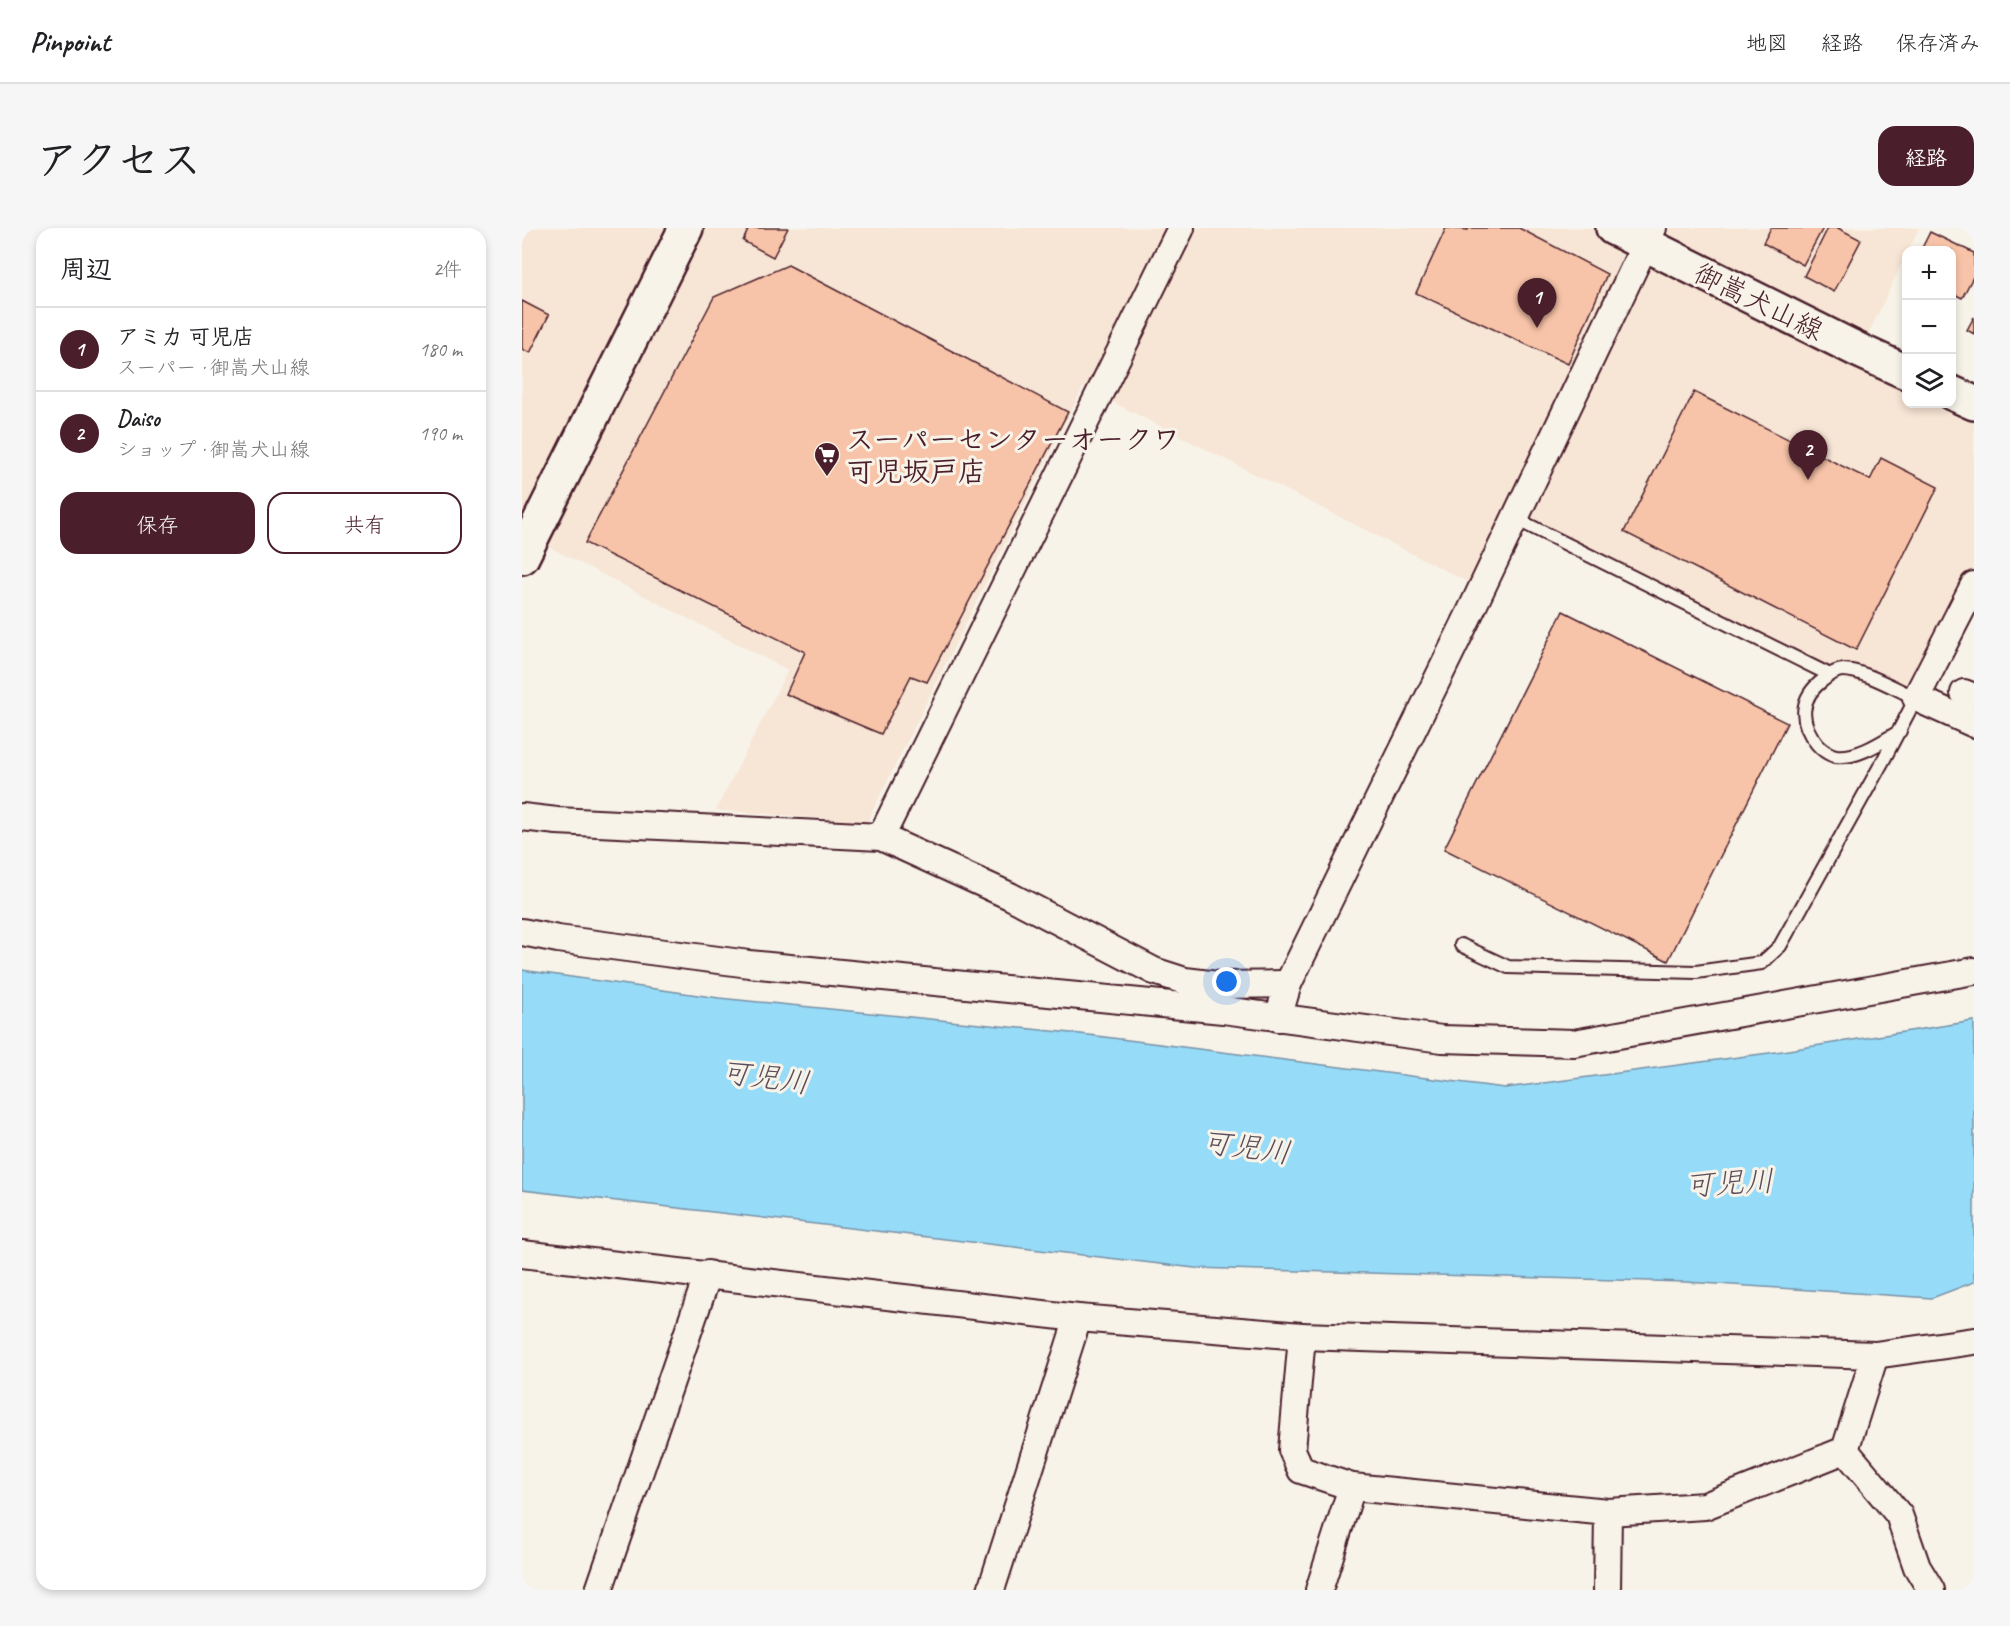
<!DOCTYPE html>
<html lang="ja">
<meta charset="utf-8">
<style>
:root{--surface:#fff;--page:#f6f6f6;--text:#202124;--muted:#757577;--line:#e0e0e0;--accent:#4a1f2b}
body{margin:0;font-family:Caveat,"Klee One",sans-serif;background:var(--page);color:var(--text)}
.controls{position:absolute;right:18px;top:18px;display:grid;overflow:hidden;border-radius:12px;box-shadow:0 3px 9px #0003}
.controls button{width:54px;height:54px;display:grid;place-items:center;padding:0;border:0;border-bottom:2px solid var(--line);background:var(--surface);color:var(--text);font:30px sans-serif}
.you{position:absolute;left:705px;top:754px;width:21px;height:21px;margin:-15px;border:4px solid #fff;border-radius:50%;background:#1a73e8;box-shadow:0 0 0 9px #1a73e833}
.badge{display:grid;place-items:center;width:39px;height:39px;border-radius:50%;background:var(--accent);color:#fff;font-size:20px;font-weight:700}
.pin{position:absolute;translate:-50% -50px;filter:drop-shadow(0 2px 3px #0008)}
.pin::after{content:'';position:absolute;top:32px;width:21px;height:18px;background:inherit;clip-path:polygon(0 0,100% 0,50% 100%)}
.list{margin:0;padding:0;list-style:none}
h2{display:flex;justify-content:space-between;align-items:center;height:78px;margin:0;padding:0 24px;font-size:26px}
h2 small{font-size:20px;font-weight:400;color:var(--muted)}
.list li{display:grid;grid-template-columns:39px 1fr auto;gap:18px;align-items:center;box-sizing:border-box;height:84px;padding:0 24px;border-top:2px solid var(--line)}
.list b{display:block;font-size:22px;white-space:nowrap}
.list p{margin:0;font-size:20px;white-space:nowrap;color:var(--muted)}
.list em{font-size:20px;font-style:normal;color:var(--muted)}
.actions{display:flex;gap:12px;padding:18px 24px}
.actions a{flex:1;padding:14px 0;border:2px solid var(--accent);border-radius:18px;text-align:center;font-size:21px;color:var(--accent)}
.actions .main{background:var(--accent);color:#fff}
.icon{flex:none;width:33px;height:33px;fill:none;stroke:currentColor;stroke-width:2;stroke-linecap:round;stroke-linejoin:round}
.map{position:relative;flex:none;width:1452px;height:1362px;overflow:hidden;border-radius:18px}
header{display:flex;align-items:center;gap:36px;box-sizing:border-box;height:84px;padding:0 30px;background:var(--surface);border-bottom:2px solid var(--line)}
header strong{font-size:28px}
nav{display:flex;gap:33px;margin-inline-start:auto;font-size:21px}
.intro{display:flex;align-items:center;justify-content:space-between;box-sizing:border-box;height:144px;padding:0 36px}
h1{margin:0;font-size:42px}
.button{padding:15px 27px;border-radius:18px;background:var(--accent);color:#fff;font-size:21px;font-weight:700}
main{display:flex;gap:36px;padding:0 36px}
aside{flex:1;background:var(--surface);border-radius:18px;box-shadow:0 3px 9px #0003}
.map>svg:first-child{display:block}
.built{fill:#f7e5d5}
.water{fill:#96dcf8;stroke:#7890a6;stroke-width:1.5}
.building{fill:#f8c4a9;stroke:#4a1f2b;stroke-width:1.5}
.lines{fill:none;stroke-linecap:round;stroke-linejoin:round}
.lane-casing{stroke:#4a1f2b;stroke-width:16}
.street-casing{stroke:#4a1f2b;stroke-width:30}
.secondary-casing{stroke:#4a1f2b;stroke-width:38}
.lane{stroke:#f7f3e8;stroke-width:12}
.street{stroke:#f7f3e8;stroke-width:26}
.secondary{stroke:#f7f3e8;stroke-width:33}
.labels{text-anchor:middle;stroke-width:6;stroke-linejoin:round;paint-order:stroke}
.street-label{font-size:28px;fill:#4a1f2b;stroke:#f7f3e8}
.poi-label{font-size:28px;font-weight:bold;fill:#4a1f2b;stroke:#f7f3e8;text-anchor:start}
.water-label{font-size:30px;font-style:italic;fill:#5d4e5e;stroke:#f7f3e8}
</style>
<header>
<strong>Pinpoint</strong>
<nav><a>地図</a><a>経路</a><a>保存済み</a></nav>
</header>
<div class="intro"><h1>アクセス</h1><a class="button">経路</a></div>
<main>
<aside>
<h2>周辺<small>2件</small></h2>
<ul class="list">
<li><span class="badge">1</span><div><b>アミカ 可児店</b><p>スーパー · 御嵩犬山線</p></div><em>180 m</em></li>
<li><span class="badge">2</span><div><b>Daiso</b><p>ショップ · 御嵩犬山線</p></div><em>190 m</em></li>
</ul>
<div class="actions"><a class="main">保存</a><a>共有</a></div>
</aside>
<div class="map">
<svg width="1452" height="1362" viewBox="0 0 1452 1362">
<rect width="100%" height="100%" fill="#f7f3e8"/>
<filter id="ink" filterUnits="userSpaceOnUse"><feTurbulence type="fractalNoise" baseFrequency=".0167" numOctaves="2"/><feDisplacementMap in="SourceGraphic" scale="12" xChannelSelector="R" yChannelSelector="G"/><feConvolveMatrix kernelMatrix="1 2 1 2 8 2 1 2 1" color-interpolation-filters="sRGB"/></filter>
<g filter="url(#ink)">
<path class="built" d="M 0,0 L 1397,0 L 1338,123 L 1384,144 L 1384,176 L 1452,175 L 1452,357 L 1394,470 L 1308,447 L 993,290 L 960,361 L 561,159 L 345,594 L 194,582 L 266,442 L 10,310 L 0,329 Z"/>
<path class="water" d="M 0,742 L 197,770 L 559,806 L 983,860 L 1247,825 L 1452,793 L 1452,1054 L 1410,1070 L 1164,1054 L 673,1040 L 0,962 Z"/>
<g class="building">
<path d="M 227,0 L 266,0 L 251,29 L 221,13 Z"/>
<path d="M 924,0 L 946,2 L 946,0 L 997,0 L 1085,46 L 1046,136 L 894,65 Z"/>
<path d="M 1249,0 L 1301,0 L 1281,37 L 1241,15 Z"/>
<path d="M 1306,0 L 1316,0 L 1339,12 L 1312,64 L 1282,48 Z"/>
<path d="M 1408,4 L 1452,25 L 1452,47 L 1440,70 L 1430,65 L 1430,22 L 1399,22 Z"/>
<path d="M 266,37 L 546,184 L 405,454 L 389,448 L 359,506 L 264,466 L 283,424 L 63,315 L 192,69 Z"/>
<path d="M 0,73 L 27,87 L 8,125 L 0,121 Z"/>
<path d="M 1452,89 L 1452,106 L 1445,102 Z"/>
<path d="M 1172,164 L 1348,252 L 1359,230 L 1416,259 L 1334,422 L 1102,304 Z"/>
<path d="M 1041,383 L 1265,495 L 1146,733 L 922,621 Z"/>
</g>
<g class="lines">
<defs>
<g id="lane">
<path d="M 992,290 L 1308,447"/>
<path d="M 939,717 L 986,739 L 1174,744 L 1240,735 L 1258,718 L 1362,531 L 1394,470 C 1375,462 1342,442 1321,442 C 1314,442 1306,448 1301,452 C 1277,470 1277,494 1295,516 C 1299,521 1307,527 1314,528 C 1335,531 1361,513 1378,503"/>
</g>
<g id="street">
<path d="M 1452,357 L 1394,470 L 1452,496"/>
<path d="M 1442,465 L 1452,469"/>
<path d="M 0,589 L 35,593 L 359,609 L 488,668 L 632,743 L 663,753 L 696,757 L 766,756"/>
<path d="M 359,609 L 659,0"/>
<path d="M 0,704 L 36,711 L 227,736 L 701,782 L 920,811 L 1052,815 L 1452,743"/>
<path d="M 756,790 L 766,756 L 945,391 L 1131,0"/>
<path d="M 0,1026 L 556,1090 L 780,1108 L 1353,1127 L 1452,1113"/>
<path d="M 780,1108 L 770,1222 L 779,1242 L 830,1259 L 1086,1284 L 1183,1278 L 1323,1222 L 1353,1127"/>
<path d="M 1323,1222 L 1377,1287 L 1395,1339 L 1409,1362"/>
<path d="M 77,1362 L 186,1046"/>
<path d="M 469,1362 L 556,1090"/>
<path d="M 797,1362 L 830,1259"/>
<path d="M 1085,1362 L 1086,1284"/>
</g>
<g id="secondary">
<path d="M 1091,0 L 1338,123 L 1384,144"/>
<path d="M 1430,165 L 1452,175"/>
<path d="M 0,329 L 164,0"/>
</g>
</defs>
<use href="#lane" class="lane-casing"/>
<use href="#street" class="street-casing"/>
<use href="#secondary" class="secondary-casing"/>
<use href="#lane" class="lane"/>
<use href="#street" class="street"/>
<use href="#secondary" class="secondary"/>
</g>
</g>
<defs>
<symbol id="supermarket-pin" viewBox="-11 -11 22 30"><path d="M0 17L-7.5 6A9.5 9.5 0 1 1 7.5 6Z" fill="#4a1f2b" stroke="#f7f3e8"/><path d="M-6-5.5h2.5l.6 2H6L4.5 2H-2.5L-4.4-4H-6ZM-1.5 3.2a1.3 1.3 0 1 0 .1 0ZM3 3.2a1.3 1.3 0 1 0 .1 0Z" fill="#fff"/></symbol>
</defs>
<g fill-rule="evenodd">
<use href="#supermarket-pin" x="290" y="212" width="30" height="40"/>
</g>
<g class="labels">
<g class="street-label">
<text transform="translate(1237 73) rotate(26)" y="10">御嵩犬山線</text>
</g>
<g class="poi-label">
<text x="324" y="221">スーパーセンターオークワ<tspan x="324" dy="32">可児坂戸店</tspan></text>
</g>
<g class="water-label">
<text transform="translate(243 849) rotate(8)" y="10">可児川</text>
<text transform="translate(724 919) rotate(8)" y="10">可児川</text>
<text transform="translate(1207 955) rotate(-3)" y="10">可児川</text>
</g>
</g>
</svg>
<div class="controls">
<button>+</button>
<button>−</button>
<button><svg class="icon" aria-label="layers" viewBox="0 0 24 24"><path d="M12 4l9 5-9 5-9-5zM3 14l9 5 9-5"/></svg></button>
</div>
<div class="you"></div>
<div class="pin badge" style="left:1015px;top:100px">1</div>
<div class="pin badge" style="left:1286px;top:252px">2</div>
</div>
</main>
